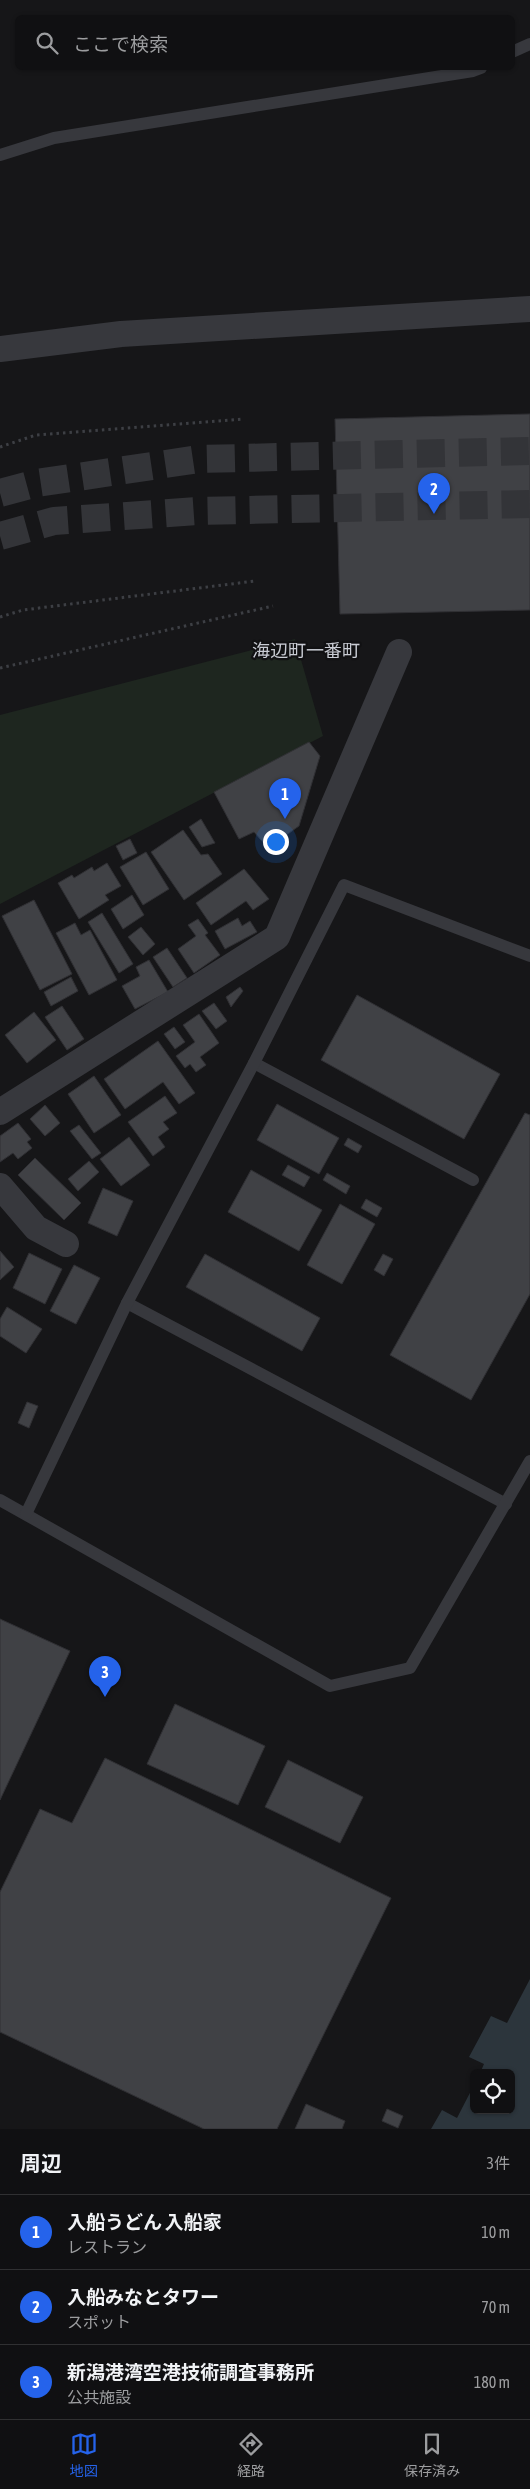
<!DOCTYPE html>
<html lang="ja">
<meta charset="utf-8">
<style>
:root{--surface:#101012;--page:#19191b;--text:#f1f3f6;--muted:#9c9d9f;--line:#303032;--accent:#2563eb}
body{margin:0;font-family:"Asap Condensed","Noto Sans JP",sans-serif;background:var(--page);color:var(--text)}
.controls{position:absolute;right:15px;bottom:15px;display:grid;overflow:hidden;border-radius:8px;box-shadow:0 1px 4px #0004}
.controls button{width:45px;height:45px;display:grid;place-items:center;padding:0;border:0;border-bottom:1px solid var(--line);background:var(--surface);color:var(--text);font:25px sans-serif}
.you{position:absolute;left:275px;top:841px;width:18px;height:18px;margin:-12px;border:4px solid #fff;border-radius:50%;background:#1a73e8;box-shadow:0 0 0 8px #1a73e833}
.badge{display:grid;place-items:center;width:32px;height:32px;border-radius:50%;background:var(--accent);color:#fff;font-size:16px;font-weight:700}
.pin{position:absolute;translate:-50% -41px;filter:drop-shadow(0 1px 2px #0008)}
.pin::after{content:'';position:absolute;top:26px;width:18px;height:15px;background:inherit;clip-path:polygon(0 0,100% 0,50% 100%)}
.list{margin:0;padding:0;list-style:none}
h2{display:flex;justify-content:space-between;align-items:center;height:65px;margin:0;padding:0 20px;font-size:21px}
h2 small{font-size:16px;font-weight:400;color:var(--muted)}
.list li{display:grid;grid-template-columns:32px 1fr auto;gap:15px;align-items:center;box-sizing:border-box;height:75px;padding:0 20px;border-top:1px solid var(--line)}
.list b{display:block;font-size:19px;white-space:nowrap}
.list p{margin:0;font-size:16px;white-space:nowrap;color:var(--muted)}
.list em{font-size:16px;font-style:normal;color:var(--muted)}
.icon{flex:none;width:28px;height:28px;fill:none;stroke:currentColor;stroke-width:2;stroke-linecap:round;stroke-linejoin:round}
.map{position:relative;flex:none;width:530px;height:2129px;overflow:hidden}
.search{position:absolute;background:var(--surface);box-shadow:0 1px 4px #0004;left:15px;right:15px;top:15px;height:55px;display:flex;align-items:center;gap:12px;box-sizing:border-box;padding:0 18px;border-radius:8px;color:var(--muted);font-size:19px}
.sheet{height:290px;background:var(--surface)}
nav{display:flex;justify-content:space-around;align-items:center;box-sizing:border-box;height:70px;border-top:1px solid var(--line);background:var(--surface);font-size:14px;color:var(--muted)}
nav a{display:grid;justify-items:center;gap:2px}
nav .on{color:var(--accent)}
.map>svg:first-child{display:block}
.green{fill:#1e261f}
.water{fill:#2c353c}
.building{fill:#404145;stroke:#303034}
.lines{fill:none;stroke-linecap:round;stroke-linejoin:round}
.tertiary-tunnel{stroke:#333438;stroke-width:28;stroke-dasharray:28 14;stroke-linecap:butt}
.path{stroke:#3d3f44;stroke-width:3;stroke-dasharray:2.5 4;stroke-linecap:butt}
.service{stroke:#37383d;stroke-width:12}
.minor{stroke:#37383d;stroke-width:26}
.labels{text-anchor:middle;stroke-width:4.5;stroke-linejoin:round;paint-order:stroke}
.neighbourhood-label{font-size:18px;fill:#c9ccd4;stroke:#111113}
</style>
<div class="map">
<svg width="530" height="2129" viewBox="0 0 530 2129">
<rect width="100%" height="100%" fill="#161618"/>
<path class="green" d="M 295,639 L 323,736 L 0,904 L 0,715 Z"/>
<path class="water" d="M 530,1979 L 530,2129 L 431,2129 L 442,2110 L 457,2118 L 474,2085 L 474,2110 L 511,2110 L 511,2073 L 480,2073 L 484,2064 L 469,2057 L 491,2016 L 507,2023 Z"/>
<g class="building">
<path d="M 530,414 L 530,610 L 340,614 L 335,419 Z"/>
<path d="M 309,742 L 320,756 L 299,826 L 268,848 L 254,832 L 239,839 L 214,792 Z"/>
<path d="M 201,819 L 215,843 L 202,847 L 189,827 Z"/>
<path d="M 183,830 L 201,855 L 208,854 L 222,874 L 184,900 L 151,852 Z"/>
<path d="M 130,839 L 137,853 L 123,860 L 116,846 Z"/>
<path d="M 146,852 L 169,889 L 143,905 L 120,867 Z"/>
<path d="M 107,863 L 121,886 L 105,895 L 109,900 L 79,919 L 58,883 L 72,875 L 74,878 L 92,867 L 94,871 Z"/>
<path d="M 244,869 L 269,899 L 253,910 L 246,901 L 211,925 L 196,903 Z"/>
<path d="M 132,895 L 144,915 L 123,929 L 111,909 Z"/>
<path d="M 34,900 L 72,974 L 40,990 L 2,916 Z"/>
<path d="M 102,913 L 133,964 L 119,973 L 88,922 Z"/>
<path d="M 238,918 L 242,926 L 250,921 L 257,932 L 225,949 L 215,931 Z"/>
<path d="M 198,919 L 208,933 L 205,935 L 220,955 L 194,973 L 178,949 L 196,936 L 188,925 Z"/>
<path d="M 75,923 L 81,935 L 90,930 L 117,980 L 89,995 L 56,933 Z"/>
<path d="M 141,927 L 155,944 L 143,955 L 128,937 Z"/>
<path d="M 167,948 L 187,978 L 173,987 L 153,957 Z"/>
<path d="M 149,960 L 168,992 L 135,1009 L 122,986 L 140,976 L 136,967 Z"/>
<path d="M 71,977 L 78,991 L 51,1006 L 44,992 Z"/>
<path d="M 240,987 L 243,991 L 231,1007 L 226,997 Z"/>
<path d="M 357,995 L 500,1074 L 464,1139 L 321,1060 Z"/>
<path d="M 214,1003 L 227,1021 L 216,1029 L 202,1011 Z"/>
<path d="M 62,1006 L 84,1039 L 67,1050 L 45,1017 Z"/>
<path d="M 34,1012 L 56,1040 L 27,1063 L 5,1035 Z"/>
<path d="M 199,1014 L 219,1043 L 200,1057 L 206,1065 L 196,1072 L 190,1064 L 185,1068 L 176,1056 L 195,1042 L 183,1025 Z"/>
<path d="M 174,1027 L 185,1042 L 175,1049 L 164,1034 Z"/>
<path d="M 158,1041 L 195,1093 L 179,1104 L 163,1082 L 125,1109 L 104,1079 Z"/>
<path d="M 94,1076 L 121,1115 L 94,1133 L 68,1094 Z"/>
<path d="M 165,1096 L 177,1113 L 163,1122 L 169,1129 L 158,1137 L 165,1147 L 153,1156 L 128,1122 Z"/>
<path d="M 277,1104 L 339,1138 L 319,1174 L 257,1140 Z"/>
<path d="M 45,1105 L 60,1123 L 45,1136 L 30,1119 Z"/>
<path d="M 525,1113 L 530,1115 L 530,1294 L 471,1400 L 390,1355 Z"/>
<path d="M 18,1123 L 31,1139 L 27,1142 L 32,1148 L 18,1159 L 13,1153 L 0,1162 L 0,1136 Z"/>
<path d="M 79,1125 L 101,1153 L 92,1159 L 70,1131 Z"/>
<path d="M 129,1137 L 150,1165 L 121,1186 L 100,1159 Z"/>
<path d="M 348,1138 L 362,1146 L 358,1153 L 344,1145 Z"/>
<path d="M 35,1158 L 81,1203 L 64,1220 L 18,1175 Z"/>
<path d="M 89,1161 L 99,1172 L 78,1191 L 68,1179 Z"/>
<path d="M 288,1165 L 310,1177 L 304,1187 L 282,1175 Z"/>
<path d="M 251,1170 L 322,1210 L 299,1251 L 228,1212 Z"/>
<path d="M 327,1173 L 350,1186 L 346,1194 L 323,1180 Z"/>
<path d="M 103,1188 L 133,1201 L 117,1236 L 88,1223 Z"/>
<path d="M 366,1199 L 382,1208 L 377,1217 L 361,1208 Z"/>
<path d="M 340,1204 L 375,1224 L 342,1284 L 307,1265 Z"/>
<path d="M 0,1251 L 14,1267 L 0,1280 Z"/>
<path d="M 29,1253 L 62,1269 L 45,1304 L 13,1288 Z"/>
<path d="M 205,1254 L 320,1318 L 302,1351 L 186,1287 Z"/>
<path d="M 383,1254 L 393,1259 L 384,1276 L 374,1270 Z"/>
<path d="M 74,1265 L 100,1278 L 76,1324 L 50,1311 Z"/>
<path d="M 7,1307 L 42,1329 L 26,1353 L 0,1336 L 0,1319 Z"/>
<path d="M 27,1402 L 38,1406 L 29,1428 L 18,1423 Z"/>
<path d="M 0,1619 L 70,1651 L 0,1800 Z"/>
<path d="M 175,1704 L 265,1746 L 238,1805 L 147,1764 Z"/>
<path d="M 105,1758 L 391,1898 L 277,2129 L 204,2129 L 0,2032 L 0,1892 L 40,1809 L 72,1823 Z"/>
<path d="M 288,1760 L 363,1797 L 340,1843 L 265,1807 Z"/>
<path d="M 306,2104 L 345,2121 L 342,2129 L 295,2129 Z"/>
<path d="M 387,2109 L 403,2116 L 398,2128 L 382,2121 Z"/>
</g>
<g class="lines">
<g class="tertiary-tunnel">
<path d="M 0,493 L 37,483 L 199,459 L 530,451"/>
<path d="M 0,536 L 54,521 L 198,511 L 530,504"/>
</g>
<g class="path">
<path d="M 0,447 L 36,435 L 243,419"/>
<path d="M 0,617 L 23,610 L 255,581"/>
<path d="M 0,668 L 273,606"/>
</g>
<g class="service">
<path d="M 512,52 L 530,44"/>
<path d="M 0,155 L 54,138 L 473,71 L 481,68"/>
<path d="M 254,1063 L 473,1180"/>
<path d="M 127,1303 L 506,1504"/>
<path d="M 0,1500 L 330,1686 L 410,1668 L 530,1461"/>
<path d="M 26,1514 L 127,1303 L 254,1063 L 344,885 L 530,956"/>
</g>
<g class="minor">
<path d="M 0,349 L 121,334 L 530,309"/>
<path d="M 0,1112 L 277,937 L 399,652"/>
<path d="M 0,1186 L 36,1228 L 66,1244"/>
</g>
</g>
<g class="labels">
<g class="neighbourhood-label">
<text x="306" y="657">海辺町一番町</text>
</g>
</g>
</svg>
<div class="controls">
<button><svg class="icon" aria-label="locate" viewBox="0 0 24 24"><circle cx="12" cy="12" r="6"/><path d="M12 2v4M12 18v4M2 12h4M18 12h4"/></svg></button>
</div>
<div class="you"></div>
<div class="pin badge" style="left:285px;top:819px">1</div>
<div class="pin badge" style="left:434px;top:514px">2</div>
<div class="pin badge" style="left:105px;top:1697px">3</div>
<div class="search"><svg class="icon" aria-label="search" viewBox="0 0 24 24"><circle cx="10" cy="10" r="6"/><path d="M15 15l6 6"/></svg>ここで検索</div>
</div>
<section class="sheet">
<h2>周辺<small>3件</small></h2>
<ul class="list">
<li><span class="badge">1</span><div><b>入船うどん 入船家</b><p>レストラン</p></div><em>10 m</em></li>
<li><span class="badge">2</span><div><b>入船みなとタワー</b><p>スポット</p></div><em>70 m</em></li>
<li><span class="badge">3</span><div><b>新潟港湾空港技術調査事務所</b><p>公共施設</p></div><em>180 m</em></li>
</ul>
</section>
<nav>
<a class="on"><svg class="icon" aria-label="map" viewBox="0 0 24 24"><path d="M3 6l6-2 6 2 6-2v14l-6 2-6-2-6 2zM9 4v14M15 6v14"/></svg>地図</a>
<a><svg class="icon" aria-label="directions" viewBox="0 0 24 24"><path d="M12 3l9 9-9 9-9-9zM9 14v-3h6M13 9l2 2-2 2"/></svg>経路</a>
<a><svg class="icon" aria-label="saved" viewBox="0 0 24 24"><path d="M7 4h10v16l-5-4-5 4z"/></svg>保存済み</a>
</nav>
